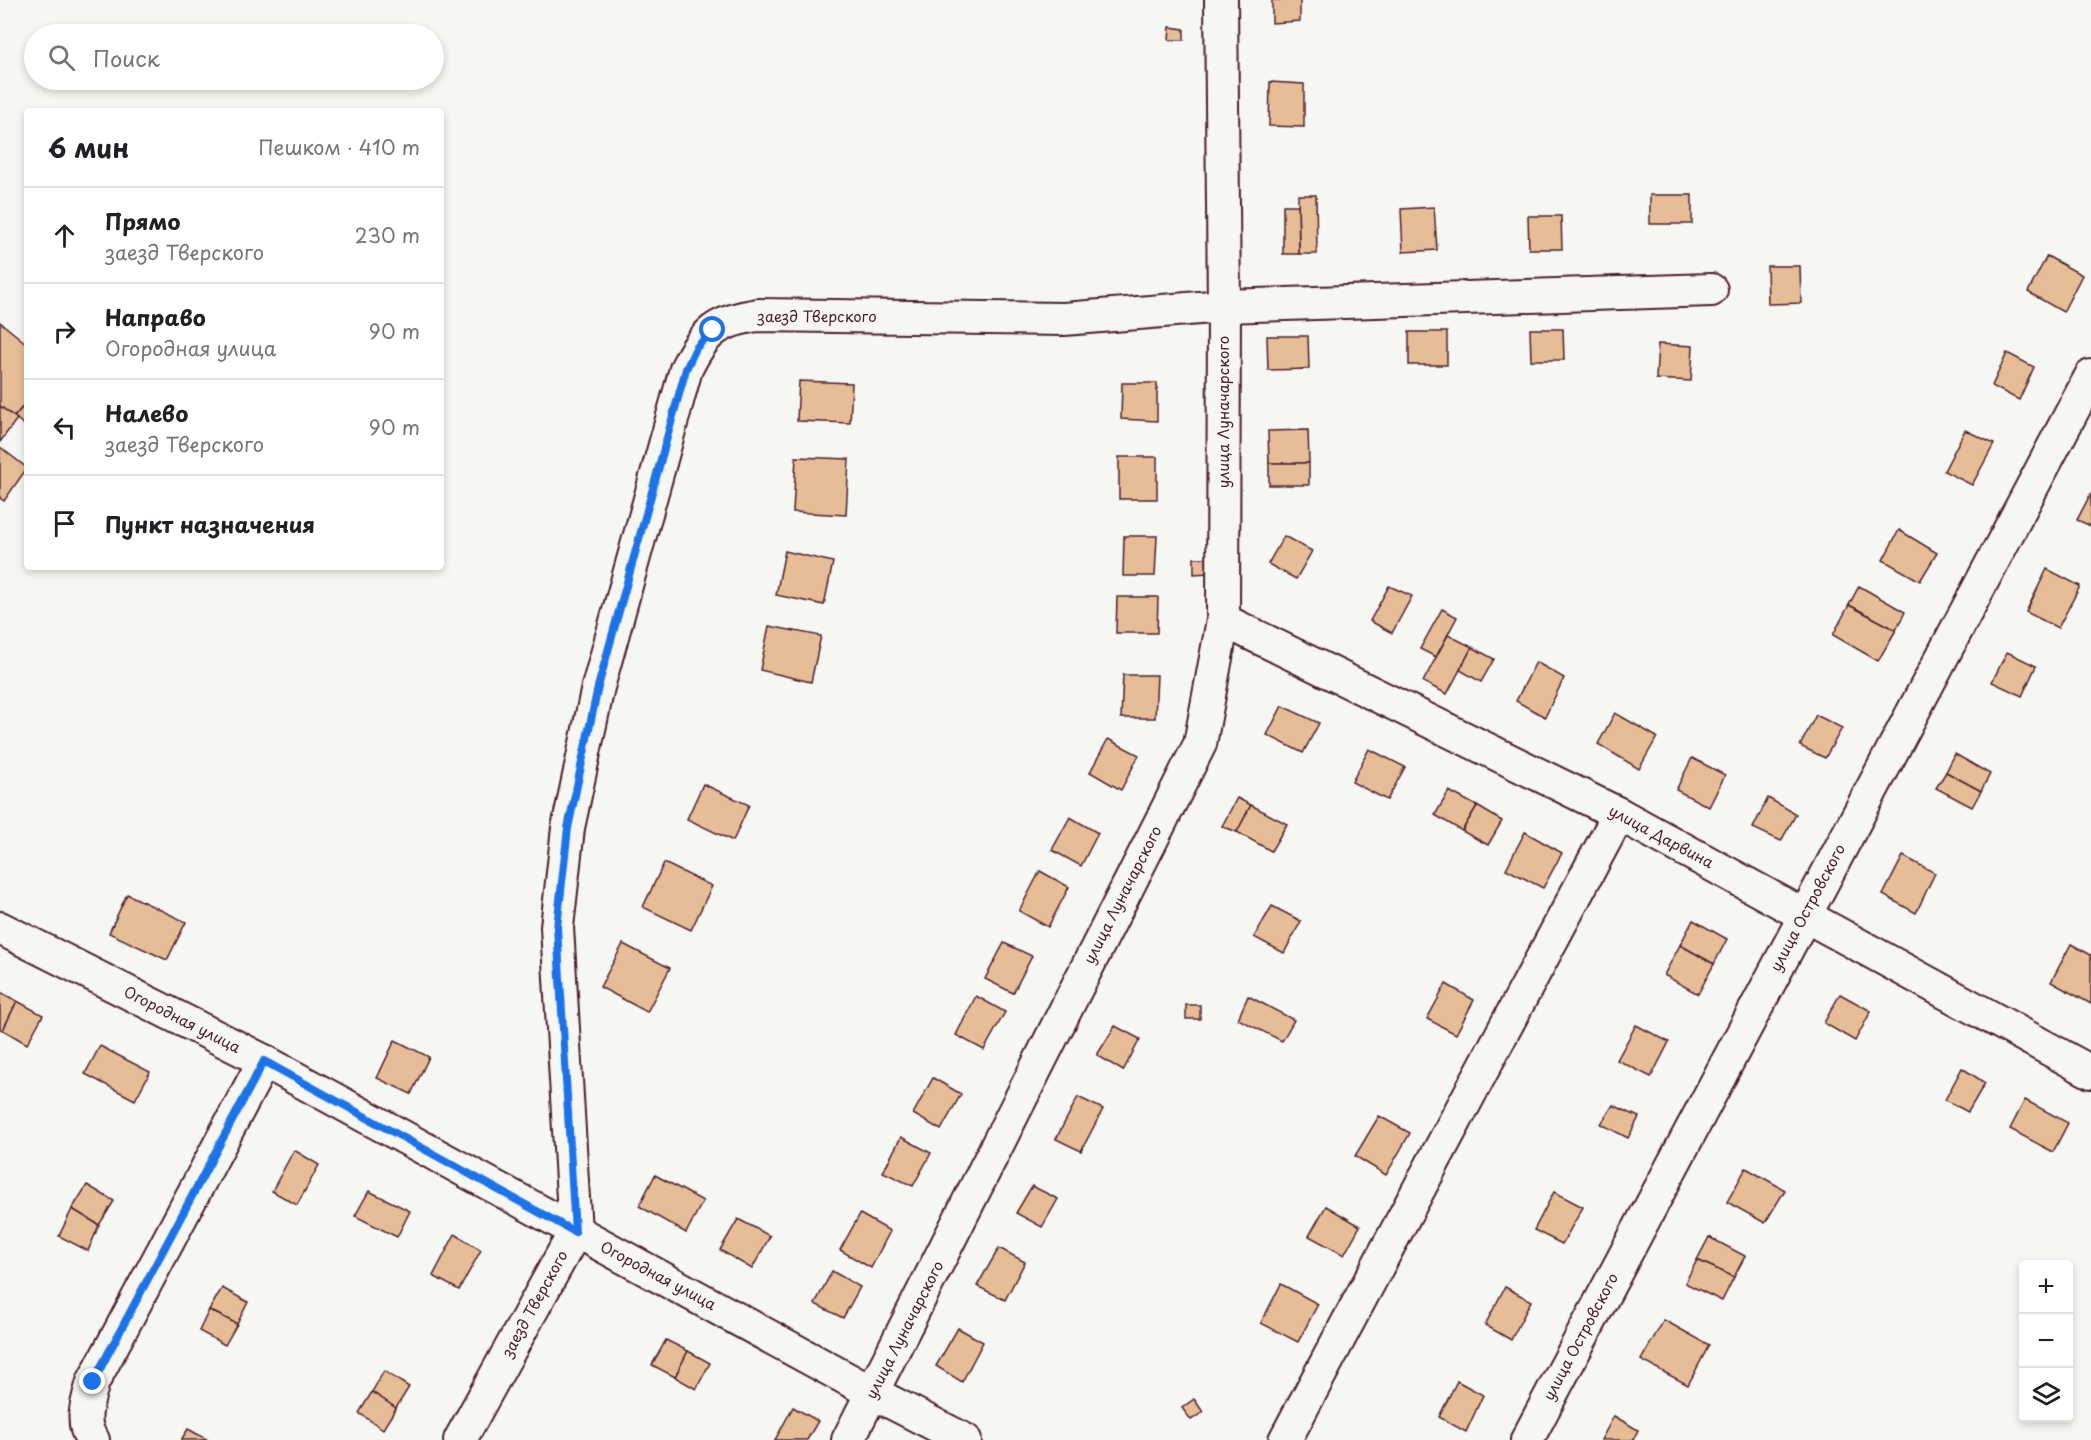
<!DOCTYPE html>
<html lang="ru">
<meta charset="utf-8">
<style>
:root{--surface:#fff;--page:#f6f6f6;--text:#202124;--muted:#757577;--line:#e0e0e0}
body{margin:0;font-family:"Playpen Sans",sans-serif;background:var(--page);color:var(--text)}
.controls{position:absolute;right:18px;bottom:18px;display:grid;overflow:hidden;border-radius:6px;box-shadow:0 3px 9px #0003}
.controls button{width:54px;height:54px;display:grid;place-items:center;padding:0;border:0;border-bottom:2px solid var(--line);background:var(--surface);color:var(--text);font:30px sans-serif}
.stop{position:absolute;width:18px;height:18px;margin:-14px;border:4px solid #1a73e8;border-radius:50%;background:#fff}
.stop.end{background:#1a73e8;border-color:#fff;box-shadow:0 2px 6px #0008}
.list{margin:0;padding:0;list-style:none}
h2{display:flex;justify-content:space-between;align-items:center;height:78px;margin:0;padding:0 24px;font-size:26px}
h2 small{font-size:20px;font-weight:400;color:var(--muted)}
.list li{display:grid;grid-template-columns:39px 1fr auto;gap:18px;align-items:center;box-sizing:border-box;height:96px;padding:0 24px;border-top:2px solid var(--line)}
.list b{display:block;font-size:22px;white-space:nowrap}
.list p{margin:0;font-size:20px;white-space:nowrap;color:var(--muted)}
.list em{font-size:20px;font-style:normal;color:var(--muted)}
.icon{flex:none;width:33px;height:33px;fill:none;stroke:currentColor;stroke-width:2;stroke-linecap:round;stroke-linejoin:round}
.map{position:relative;flex:none;width:2091px;height:1440px;overflow:hidden}
.search{position:absolute;background:var(--surface);box-shadow:0 3px 9px #0003;left:24px;top:24px;width:420px;height:66px;display:flex;align-items:center;gap:15px;box-sizing:border-box;padding:0 21px;border-radius:33px;color:var(--muted);font-size:22px}
.panel{position:absolute;background:var(--surface);box-shadow:0 3px 9px #0003;left:24px;top:108px;width:420px;height:462px;border-radius:6px}
.map>svg:first-child{display:block}
.building{fill:#e7bd97;stroke:#4a1f2b;stroke-width:1.5}
.lines{fill:none;stroke-linecap:round;stroke-linejoin:round}
.minor-casing{stroke:#4a1f2b;stroke-width:36}
.minor{stroke:#f6f6f2;stroke-width:32}
.route{stroke:#1a73e8;stroke-width:8}
.labels{text-anchor:middle;stroke-width:6;stroke-linejoin:round;paint-order:stroke}
.street-label{font-size:15px;fill:#4a1f2b;stroke:#f6f6f2}
</style>
<div class="map">
<svg width="2091" height="1440" viewBox="0 0 2091 1440">
<rect width="100%" height="100%" fill="#f6f6f2"/>
<filter id="ink" filterUnits="userSpaceOnUse"><feTurbulence type="fractalNoise" baseFrequency=".0167" numOctaves="2"/><feDisplacementMap in="SourceGraphic" scale="12" xChannelSelector="R" yChannelSelector="G"/><feConvolveMatrix kernelMatrix="1 2 1 2 8 2 1 2 1" color-interpolation-filters="sRGB"/></filter>
<g filter="url(#ink)">
<g class="building">
<path d="M 1272,0 L 1300,0 L 1300,21 L 1272,23 Z"/>
<path d="M 1170,27 L 1184,29 L 1184,40 L 1169,40 Z"/>
<path d="M 1270,82 L 1304,84 L 1304,127 L 1269,126 Z"/>
<path d="M 1298,195 L 1316,195 L 1317,254 L 1299,254 Z"/>
<rect x="1650" y="195" width="42" height="29"/>
<path d="M 1283,205 L 1298,205 L 1299,254 L 1283,254 Z"/>
<path d="M 1434,207 L 1437,250 L 1403,252 L 1401,209 Z"/>
<path d="M 1528,216 L 1561,216 L 1562,249 L 1529,249 Z"/>
<path d="M 2047,256 L 2082,275 L 2063,312 L 2028,292 Z"/>
<path d="M 1767,266 L 1800,266 L 1801,303 L 1768,304 Z"/>
<path d="M 0,322 L 27,344 L 27,402 L 14,417 L 0,406 Z"/>
<path d="M 1530,329 L 1563,329 L 1564,360 L 1531,360 Z"/>
<rect x="1409" y="332" width="38" height="33"/>
<path d="M 1267,336 L 1308,336 L 1309,369 L 1268,370 Z"/>
<path d="M 1658,344 L 1693,346 L 1691,381 L 1656,379 Z"/>
<path d="M 2007,353 L 2034,367 L 2019,400 L 1992,386 Z"/>
<path d="M 799,381 L 852,383 L 850,423 L 797,421 Z"/>
<path d="M 1122,383 L 1157,383 L 1157,421 L 1121,419 Z"/>
<path d="M 27,402 L 27,427 L 14,417 Z"/>
<path d="M 0,406 L 17,419 L 0,442 Z"/>
<path d="M 1308,430 L 1309,463 L 1269,463 L 1268,431 Z"/>
<path d="M 1965,430 L 1994,444 L 1972,485 L 1944,471 Z"/>
<path d="M 0,447 L 27,468 L 4,501 L 0,498 Z"/>
<path d="M 796,457 L 849,459 L 846,515 L 793,512 Z"/>
<rect x="1119" y="457" width="38" height="42"/>
<rect x="1269" y="463" width="40" height="22"/>
<path d="M 2091,493 L 2091,526 L 2077,520 Z"/>
<path d="M 1899,530 L 1937,553 L 1920,581 L 1883,560 Z"/>
<path d="M 1124,536 L 1157,536 L 1155,576 L 1123,576 Z"/>
<path d="M 1284,536 L 1312,551 L 1296,579 L 1268,564 Z"/>
<path d="M 785,551 L 833,562 L 824,605 L 776,595 Z"/>
<path d="M 1194,558 L 1208,558 L 1208,573 L 1194,574 Z"/>
<path d="M 2047,569 L 2080,586 L 2058,628 L 2026,612 Z"/>
<path d="M 1389,586 L 1412,596 L 1392,633 L 1370,621 Z"/>
<path d="M 1859,586 L 1905,612 L 1896,630 L 1849,605 Z"/>
<path d="M 1117,597 L 1158,597 L 1157,633 L 1116,633 Z"/>
<path d="M 1849,605 L 1896,630 L 1878,661 L 1833,635 Z"/>
<path d="M 1442,609 L 1457,617 L 1436,657 L 1420,649 Z"/>
<path d="M 769,626 L 821,636 L 811,682 L 760,670 Z"/>
<path d="M 1448,635 L 1472,647 L 1447,694 L 1423,682 Z"/>
<path d="M 1472,647 L 1494,659 L 1481,682 L 1460,670 Z"/>
<path d="M 2007,652 L 2036,666 L 2022,696 L 1992,682 Z"/>
<path d="M 1536,662 L 1564,678 L 1545,717 L 1516,701 Z"/>
<path d="M 1123,675 L 1157,675 L 1155,718 L 1121,718 Z"/>
<path d="M 1282,706 L 1319,723 L 1303,753 L 1267,735 Z"/>
<path d="M 1615,713 L 1657,737 L 1639,769 L 1598,744 Z"/>
<path d="M 1816,715 L 1842,728 L 1825,758 L 1800,746 Z"/>
<path d="M 1108,739 L 1139,755 L 1121,790 L 1090,772 Z"/>
<path d="M 1369,749 L 1405,767 L 1387,800 L 1352,782 Z"/>
<path d="M 1955,754 L 1990,774 L 1981,791 L 1946,772 Z"/>
<path d="M 1692,758 L 1725,775 L 1709,807 L 1676,790 Z"/>
<path d="M 1946,772 L 1981,791 L 1972,807 L 1936,788 Z"/>
<path d="M 703,784 L 749,805 L 733,841 L 687,819 Z"/>
<path d="M 1449,791 L 1477,806 L 1462,831 L 1435,815 Z"/>
<path d="M 1237,798 L 1251,805 L 1237,832 L 1222,826 Z"/>
<path d="M 1768,798 L 1796,814 L 1781,841 L 1753,828 Z"/>
<path d="M 1251,805 L 1287,824 L 1271,851 L 1237,832 Z"/>
<path d="M 1477,806 L 1502,821 L 1488,845 L 1462,831 Z"/>
<path d="M 1070,817 L 1098,833 L 1081,866 L 1052,850 Z"/>
<path d="M 1525,832 L 1562,853 L 1543,888 L 1506,869 Z"/>
<path d="M 1903,856 L 1935,873 L 1916,913 L 1883,895 Z"/>
<path d="M 664,863 L 712,886 L 691,930 L 643,907 Z"/>
<path d="M 1040,871 L 1069,887 L 1048,927 L 1019,911 Z"/>
<path d="M 127,894 L 186,922 L 167,960 L 109,933 Z"/>
<path d="M 1272,906 L 1301,921 L 1284,953 L 1254,937 Z"/>
<path d="M 1693,920 L 1727,939 L 1714,964 L 1680,945 Z"/>
<path d="M 1004,943 L 1032,956 L 1013,993 L 985,979 Z"/>
<path d="M 623,944 L 670,968 L 647,1012 L 600,987 Z"/>
<path d="M 2071,944 L 2091,955 L 2091,1004 L 2051,982 Z"/>
<path d="M 1680,945 L 1714,964 L 1698,994 L 1664,975 Z"/>
<path d="M 1446,984 L 1474,1000 L 1456,1034 L 1427,1019 Z"/>
<path d="M 0,992 L 17,1001 L 3,1030 L 0,1029 Z"/>
<path d="M 1840,994 L 1871,1011 L 1855,1041 L 1824,1023 Z"/>
<path d="M 976,996 L 1005,1012 L 984,1050 L 956,1035 Z"/>
<path d="M 1248,996 L 1294,1020 L 1282,1041 L 1238,1019 Z"/>
<path d="M 17,1001 L 43,1015 L 27,1044 L 3,1030 Z"/>
<rect x="1186" y="1005" width="14" height="14"/>
<path d="M 1636,1025 L 1669,1042 L 1651,1077 L 1617,1060 Z"/>
<path d="M 1115,1026 L 1140,1039 L 1123,1071 L 1097,1055 Z"/>
<path d="M 395,1040 L 429,1057 L 411,1094 L 377,1078 Z"/>
<path d="M 100,1046 L 150,1072 L 135,1100 L 85,1074 Z"/>
<path d="M 1962,1068 L 1985,1083 L 1968,1112 L 1945,1100 Z"/>
<path d="M 933,1078 L 961,1094 L 941,1130 L 913,1114 Z"/>
<path d="M 1078,1097 L 1103,1109 L 1081,1151 L 1056,1139 Z"/>
<path d="M 2025,1100 L 2068,1123 L 2053,1152 L 2010,1129 Z"/>
<path d="M 1613,1105 L 1639,1117 L 1628,1138 L 1601,1124 Z"/>
<path d="M 1379,1116 L 1410,1133 L 1386,1175 L 1355,1156 Z"/>
<path d="M 901,1137 L 931,1153 L 913,1186 L 883,1172 Z"/>
<path d="M 294,1150 L 319,1165 L 297,1205 L 272,1191 Z"/>
<path d="M 1746,1168 L 1785,1190 L 1765,1223 L 1727,1202 Z"/>
<path d="M 655,1175 L 703,1201 L 686,1233 L 639,1206 Z"/>
<path d="M 87,1185 L 114,1201 L 99,1225 L 72,1209 Z"/>
<path d="M 1032,1186 L 1058,1199 L 1042,1227 L 1016,1213 Z"/>
<path d="M 369,1191 L 410,1211 L 397,1237 L 355,1216 Z"/>
<path d="M 1554,1192 L 1583,1207 L 1562,1244 L 1534,1230 Z"/>
<path d="M 1326,1206 L 1360,1226 L 1344,1255 L 1309,1236 Z"/>
<path d="M 72,1209 L 99,1225 L 88,1251 L 59,1236 Z"/>
<path d="M 860,1214 L 890,1231 L 871,1268 L 840,1250 Z"/>
<path d="M 738,1219 L 770,1236 L 752,1269 L 720,1250 Z"/>
<path d="M 455,1234 L 481,1250 L 459,1290 L 433,1276 Z"/>
<path d="M 1709,1237 L 1745,1256 L 1734,1277 L 1697,1260 Z"/>
<path d="M 999,1248 L 1025,1262 L 1005,1300 L 977,1286 Z"/>
<path d="M 1697,1260 L 1734,1277 L 1722,1301 L 1685,1283 Z"/>
<path d="M 832,1271 L 860,1287 L 843,1318 L 815,1304 Z"/>
<path d="M 1281,1284 L 1318,1304 L 1298,1342 L 1261,1323 Z"/>
<path d="M 1505,1287 L 1531,1301 L 1511,1340 L 1485,1325 Z"/>
<path d="M 222,1288 L 248,1302 L 237,1324 L 209,1310 Z"/>
<path d="M 209,1310 L 237,1324 L 225,1345 L 199,1331 Z"/>
<path d="M 1664,1320 L 1709,1345 L 1688,1385 L 1641,1360 Z"/>
<path d="M 958,1328 L 983,1342 L 962,1382 L 936,1366 Z"/>
<path d="M 666,1340 L 688,1351 L 675,1377 L 652,1365 Z"/>
<path d="M 688,1351 L 710,1363 L 696,1389 L 675,1377 Z"/>
<path d="M 384,1371 L 409,1387 L 396,1408 L 372,1392 Z"/>
<path d="M 1457,1381 L 1483,1395 L 1466,1432 L 1439,1417 Z"/>
<path d="M 372,1392 L 396,1408 L 383,1429 L 359,1413 Z"/>
<path d="M 1194,1399 L 1203,1412 L 1191,1420 L 1182,1408 Z"/>
<path d="M 793,1407 L 818,1421 L 807,1440 L 775,1440 Z"/>
<path d="M 1614,1416 L 1638,1430 L 1633,1440 L 1601,1440 Z"/>
<path d="M 188,1429 L 208,1440 L 181,1440 Z"/>
</g>
<g class="lines">
<defs>
<g id="minor">
<path d="M 1223,620 L 1619,814 L 2091,1072"/>
<path d="M 0,928 L 264,1061 L 873,1393 L 965,1440"/>
<path d="M 93,1440 C 79,1424 88,1400 93,1382 L 264,1061"/>
<path d="M 460,1440 L 575,1232 L 557,927 L 568,828 L 598,687 L 686,369 C 704,332 717,321 758,315 L 1064,319 L 1224,306 L 1711,290"/>
<path d="M 848,1440 L 1200,744 L 1223,620 L 1224,306 L 1221,0"/>
<path d="M 1285,1440 L 1619,814"/>
<path d="M 1527,1440 L 2091,376"/>
</g>
</defs>
<use href="#minor" class="minor-casing"/>
<use href="#minor" class="minor"/>
</g>
</g>
<g class="lines" filter="url(#ink)">
<path class="route" d="M 93,1382 L 264,1061 L 575,1232 L 557,927 L 568,828 L 598,687 L 686,369 L 696,348 L 713,330"/>
</g>
<g class="labels">
<g class="street-label">
<text x="817" y="322">заезд Тверского</text>
<text transform="translate(1224 412) rotate(-90)" y="5">улица Луначарского</text>
<text transform="translate(1661 837) rotate(28)" y="5">улица Дарвина</text>
<text transform="translate(1123 895) rotate(-63)" y="5">улица Луначарского</text>
<text transform="translate(1808 908) rotate(-62)" y="5">улица Островского</text>
<text transform="translate(182 1020) rotate(27)" y="5">Огородная улица</text>
<text transform="translate(658 1276) rotate(28)" y="5">Огородная улица</text>
<text transform="translate(535 1304) rotate(-61)" y="5">заезд Тверского</text>
<text transform="translate(905 1330) rotate(-63)" y="5">улица Луначарского</text>
<text transform="translate(1581 1337) rotate(-62)" y="5">улица Островского</text>
</g>
</g>
</svg>
<div class="controls">
<button>+</button>
<button>−</button>
<button><svg class="icon" aria-label="layers" viewBox="0 0 24 24"><path d="M12 4l9 5-9 5-9-5zM3 14l9 5 9-5"/></svg></button>
</div>
<div class="stop" style="left:713px;top:330px"></div>
<div class="stop end" style="left:93px;top:1382px"></div>
<div class="search"><svg class="icon" aria-label="search" viewBox="0 0 24 24"><circle cx="10" cy="10" r="6"/><path d="M15 15l6 6"/></svg>Поиск</div>
<section class="panel">
<h2>6 мин<small>Пешком · 410 m</small></h2>
<ul class="list">
<li><svg class="icon" aria-label="ahead" viewBox="0 0 24 24"><path d="M12 20V5M6 11l6-6 6 6"/></svg><div><b>Прямо</b><p>заезд Тверского</p></div><em>230 m</em></li>
<li><svg class="icon" aria-label="right" viewBox="0 0 24 24"><path d="M7 20v-9h11M14 6l5 5-5 5"/></svg><div><b>Направо</b><p>Огородная улица</p></div><em>90 m</em></li>
<li><svg class="icon" aria-label="left" viewBox="0 0 24 24"><path d="M17 20v-9H6M10 6l-5 5 5 5"/></svg><div><b>Налево</b><p>заезд Тверского</p></div><em>90 m</em></li>
<li><svg class="icon" aria-label="arrive" viewBox="0 0 24 24"><path d="M6 21V4h12l-3 4 3 4H6"/></svg><div><b>Пункт назначения</b></div></li>
</ul>
</section>
</div>
